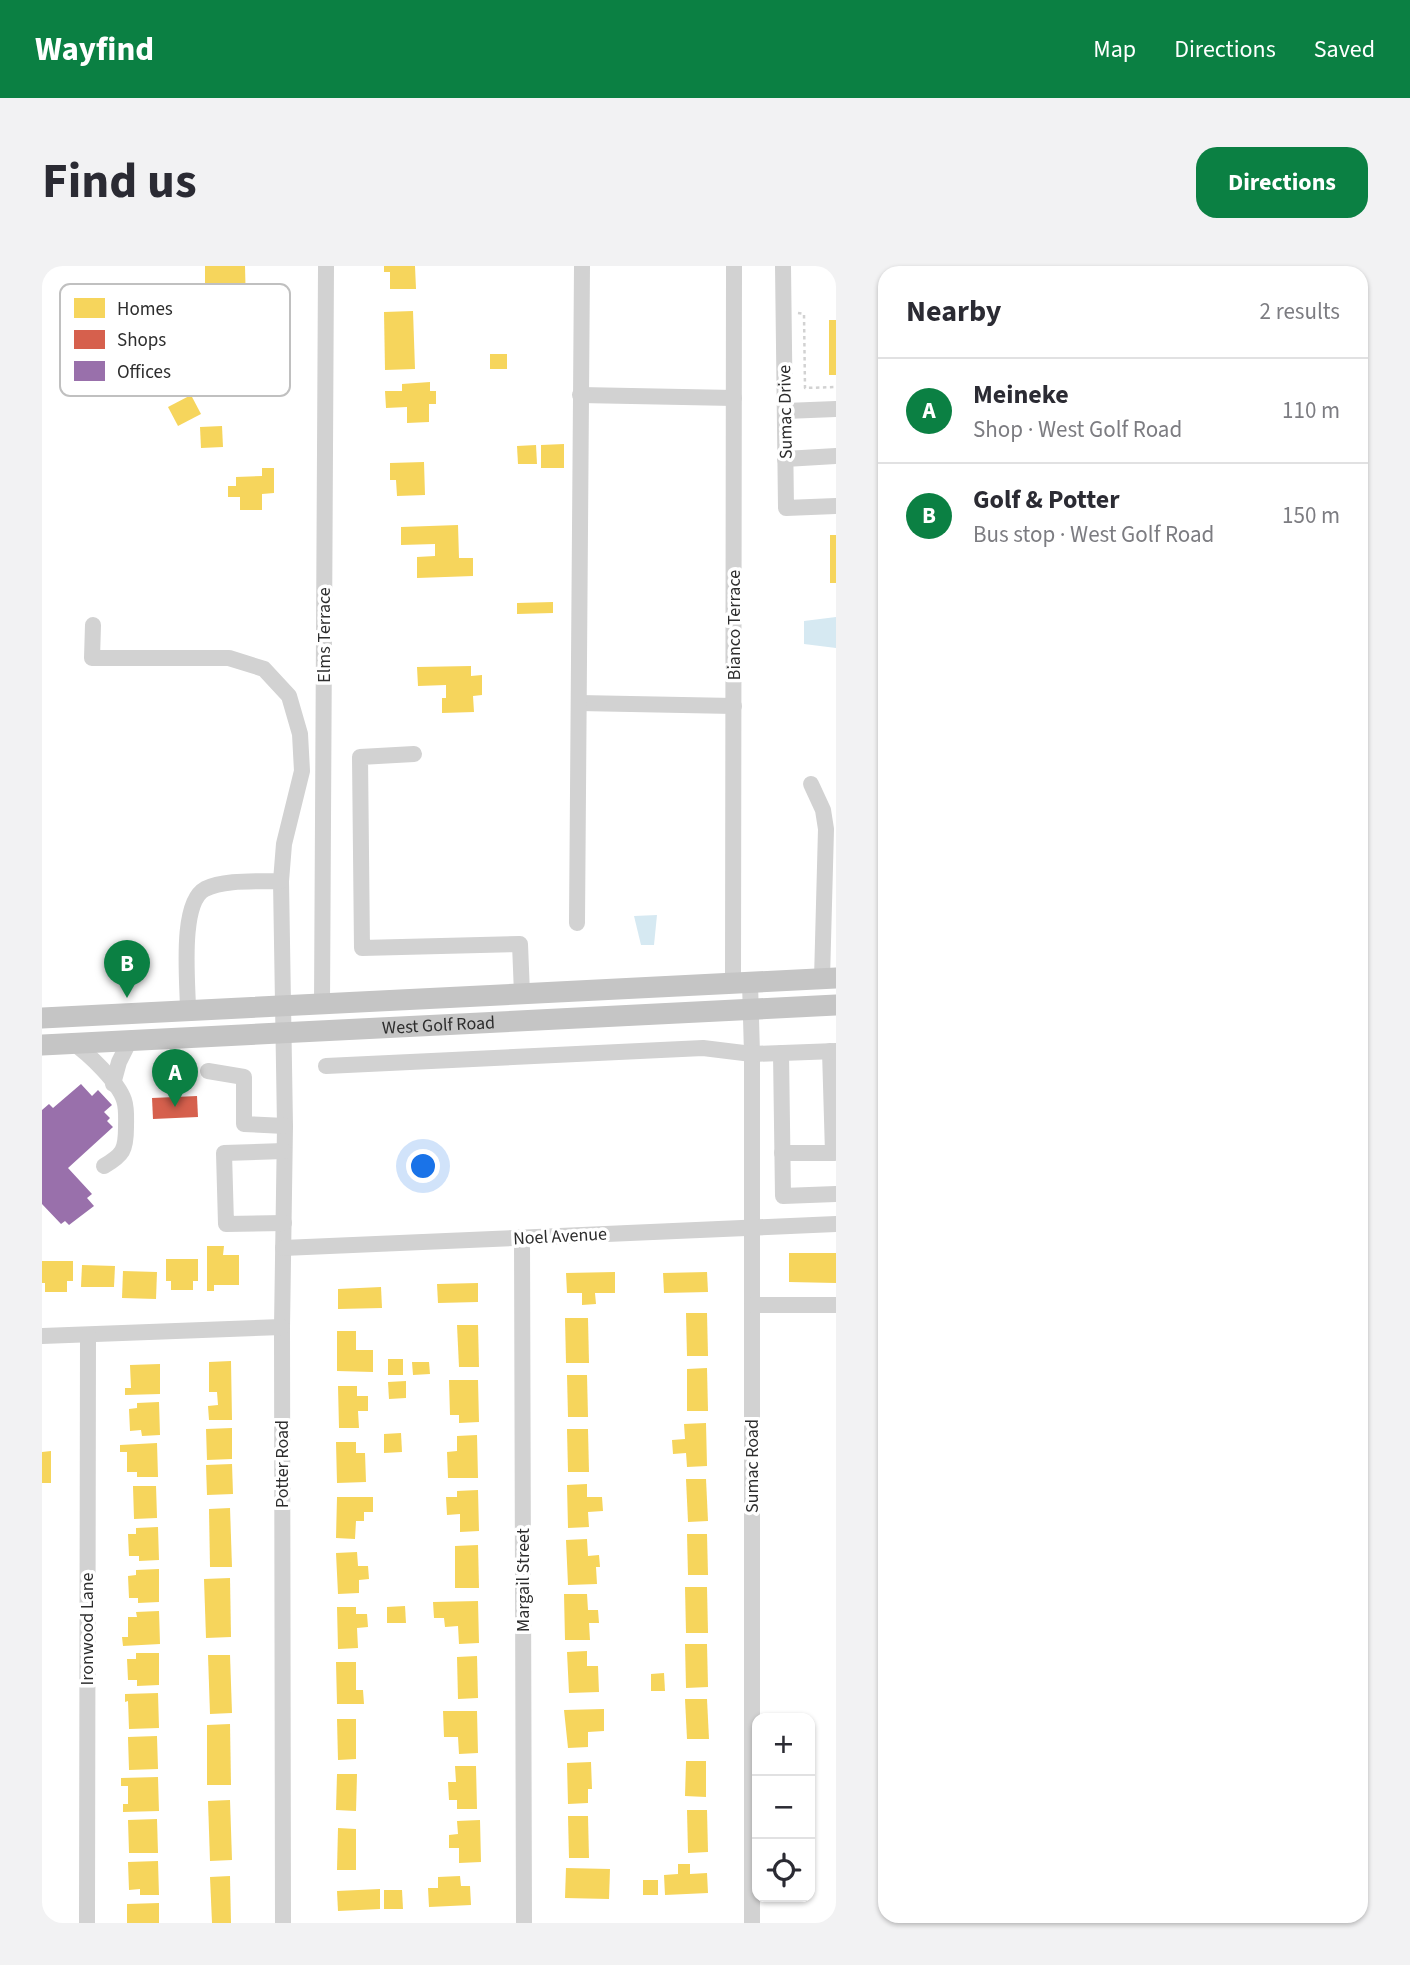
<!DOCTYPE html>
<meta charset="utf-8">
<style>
:root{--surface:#fff;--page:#f2f2f3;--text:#2b2b33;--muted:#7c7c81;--line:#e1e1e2;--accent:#0b8043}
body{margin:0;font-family:"Source Sans 3",sans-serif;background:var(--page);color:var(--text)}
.controls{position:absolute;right:21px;bottom:21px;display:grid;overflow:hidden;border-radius:14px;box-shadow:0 2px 5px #0004}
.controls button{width:63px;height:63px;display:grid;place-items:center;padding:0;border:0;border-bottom:2px solid var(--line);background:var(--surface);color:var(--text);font:35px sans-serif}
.you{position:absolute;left:382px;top:901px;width:24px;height:24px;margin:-18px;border:5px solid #fff;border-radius:50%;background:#1a73e8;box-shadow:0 0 0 10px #1a73e833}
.badge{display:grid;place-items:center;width:46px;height:46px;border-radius:50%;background:var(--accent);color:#fff;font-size:23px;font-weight:700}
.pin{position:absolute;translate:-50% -58px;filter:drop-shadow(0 2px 4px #0008)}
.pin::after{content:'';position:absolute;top:37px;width:24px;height:21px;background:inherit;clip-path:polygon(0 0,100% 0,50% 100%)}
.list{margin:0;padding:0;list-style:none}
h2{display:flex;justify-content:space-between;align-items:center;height:91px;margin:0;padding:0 28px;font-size:30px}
h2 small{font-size:23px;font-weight:400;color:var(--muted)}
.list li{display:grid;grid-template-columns:46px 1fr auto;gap:21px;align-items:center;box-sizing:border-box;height:105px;padding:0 28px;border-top:2px solid var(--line)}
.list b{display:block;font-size:26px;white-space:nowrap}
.list p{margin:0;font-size:23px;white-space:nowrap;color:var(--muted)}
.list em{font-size:23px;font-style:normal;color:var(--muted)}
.icon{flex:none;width:38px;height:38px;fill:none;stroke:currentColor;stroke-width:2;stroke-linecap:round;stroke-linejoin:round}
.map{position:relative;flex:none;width:794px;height:1657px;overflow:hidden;border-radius:21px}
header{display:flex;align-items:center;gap:42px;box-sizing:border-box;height:98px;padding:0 35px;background:var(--accent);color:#fff}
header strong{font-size:33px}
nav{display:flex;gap:38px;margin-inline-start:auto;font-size:24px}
.intro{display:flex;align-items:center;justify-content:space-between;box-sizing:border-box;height:168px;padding:0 42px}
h1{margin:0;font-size:49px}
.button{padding:18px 32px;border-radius:21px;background:var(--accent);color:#fff;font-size:24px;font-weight:700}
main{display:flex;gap:42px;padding:0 42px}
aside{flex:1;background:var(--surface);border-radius:21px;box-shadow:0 2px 5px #0004}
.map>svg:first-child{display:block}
.water{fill:#d6e9f2}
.homes{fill:#f6d55c}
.shops{fill:#d6604d}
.offices{fill:#9970ab}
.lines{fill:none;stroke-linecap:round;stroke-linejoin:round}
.path{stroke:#d2d2d2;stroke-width:2.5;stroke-dasharray:3.5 3.5;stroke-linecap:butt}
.minor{stroke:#d2d2d2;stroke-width:16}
.major{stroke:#c5c5c5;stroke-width:21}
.labels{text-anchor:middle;stroke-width:7;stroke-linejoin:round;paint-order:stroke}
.street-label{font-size:18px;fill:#2d2d2d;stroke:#fff}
.key{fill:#fff;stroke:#c0c0c0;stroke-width:2}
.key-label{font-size:19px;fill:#2d2d2d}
</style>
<header>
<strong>Wayfind</strong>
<nav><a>Map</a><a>Directions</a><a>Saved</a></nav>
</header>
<div class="intro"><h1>Find us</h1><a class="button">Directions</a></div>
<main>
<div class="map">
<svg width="794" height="1657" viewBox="0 0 794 1657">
<rect width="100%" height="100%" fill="#fff"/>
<g class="water">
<path d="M 794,351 L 794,382 L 762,378 L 762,355 Z"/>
<path d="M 615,649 L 612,679 L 599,679 L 592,650 Z"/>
</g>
<g class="homes">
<path d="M 163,0 L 203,0 L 204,40 L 163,40 Z"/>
<path d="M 342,0 L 373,0 L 374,23 L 348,23 L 348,6 L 342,6 Z"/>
<path d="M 371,45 L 373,103 L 343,104 L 342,46 Z"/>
<rect x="787" y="54" width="7" height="55"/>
<rect x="448" y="88" width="17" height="15"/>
<path d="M 388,116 L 388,125 L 394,125 L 394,138 L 387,138 L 387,156 L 365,157 L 365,141 L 344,142 L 343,125 L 360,125 L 360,118 Z"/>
<path d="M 149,129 L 159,148 L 136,160 L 126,141 Z"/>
<path d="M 180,160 L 181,181 L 159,182 L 158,161 Z"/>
<path d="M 522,178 L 522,202 L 499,202 L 499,179 Z"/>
<path d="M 494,179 L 495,198 L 476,198 L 475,180 Z"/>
<path d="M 382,196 L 383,229 L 355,230 L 354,214 L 348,214 L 348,197 Z"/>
<path d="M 220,202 L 232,202 L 232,227 L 220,228 L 220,244 L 198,244 L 198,231 L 186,231 L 186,220 L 194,220 L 194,211 L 220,210 Z"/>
<path d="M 416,259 L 417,292 L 431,292 L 431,310 L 375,312 L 375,291 L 393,290 L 393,278 L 359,279 L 359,261 Z"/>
<rect x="788" y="269" width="6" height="48"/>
<path d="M 511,336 L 511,347 L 475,348 L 475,337 Z"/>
<path d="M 429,400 L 429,410 L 440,409 L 440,429 L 431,430 L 432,446 L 400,447 L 400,432 L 404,432 L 404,419 L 376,420 L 375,401 Z"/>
<path d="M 165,980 L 182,980 L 181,989 L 197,989 L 197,1019 L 172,1019 L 172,1025 L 165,1025 Z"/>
<path d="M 747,987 L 794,987 L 794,1017 L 747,1016 Z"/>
<path d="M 124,993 L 156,993 L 156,1015 L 151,1015 L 151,1024 L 129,1024 L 129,1015 L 124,1015 Z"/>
<path d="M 0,995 L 31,995 L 31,1015 L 25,1015 L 25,1026 L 3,1026 L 3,1017 L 0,1017 Z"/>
<path d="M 40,999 L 73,1000 L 72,1021 L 39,1021 Z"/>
<path d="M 81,1005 L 115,1006 L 114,1033 L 80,1032 Z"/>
<path d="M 573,1006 L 573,1027 L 553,1027 L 554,1038 L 540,1039 L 540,1027 L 525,1027 L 524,1007 Z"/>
<path d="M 665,1006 L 666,1026 L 622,1027 L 621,1007 Z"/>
<path d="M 436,1017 L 436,1036 L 396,1037 L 395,1018 Z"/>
<path d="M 339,1021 L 340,1042 L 296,1043 L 296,1023 Z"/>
<path d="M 644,1047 L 665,1047 L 666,1090 L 645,1090 Z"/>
<path d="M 523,1052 L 546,1052 L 547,1097 L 524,1097 Z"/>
<path d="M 415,1059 L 436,1059 L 437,1101 L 417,1101 Z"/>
<path d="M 295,1065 L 314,1065 L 314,1084 L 331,1084 L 331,1106 L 295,1105 Z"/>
<rect x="346" y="1093" width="15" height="16"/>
<path d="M 189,1095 L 190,1154 L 167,1154 L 166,1140 L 176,1139 L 175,1126 L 167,1126 L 167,1096 Z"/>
<path d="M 370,1096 L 387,1096 L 388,1108 L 371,1109 Z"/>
<path d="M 118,1098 L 118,1128 L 83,1129 L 83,1122 L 89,1122 L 88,1099 Z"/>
<path d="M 665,1102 L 666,1145 L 645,1145 L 645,1103 Z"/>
<path d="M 525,1109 L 545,1109 L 546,1151 L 526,1151 Z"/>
<path d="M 407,1114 L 436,1114 L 437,1156 L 417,1157 L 417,1149 L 408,1149 Z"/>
<path d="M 364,1115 L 364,1132 L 347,1133 L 346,1116 Z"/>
<path d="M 296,1120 L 315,1120 L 315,1130 L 326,1130 L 326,1145 L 316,1145 L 317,1162 L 297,1162 Z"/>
<path d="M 117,1136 L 118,1169 L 100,1170 L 99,1164 L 88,1165 L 87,1143 L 95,1142 L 95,1137 Z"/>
<path d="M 664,1157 L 665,1200 L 645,1201 L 644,1187 L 631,1188 L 630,1174 L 643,1173 L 642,1158 Z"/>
<path d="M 190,1162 L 190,1193 L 165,1194 L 164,1163 Z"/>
<path d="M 525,1163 L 546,1163 L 547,1206 L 526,1206 Z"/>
<path d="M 359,1167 L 360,1186 L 342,1187 L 342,1168 Z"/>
<path d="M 435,1169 L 436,1212 L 406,1212 L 405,1186 L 415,1185 L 415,1170 Z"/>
<path d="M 294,1176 L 314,1176 L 314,1187 L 323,1187 L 324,1216 L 295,1217 Z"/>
<path d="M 115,1177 L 116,1211 L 95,1211 L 95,1206 L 85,1206 L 85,1186 L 78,1186 L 78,1179 Z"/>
<path d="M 9,1185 L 9,1217 L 0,1217 L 0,1186 Z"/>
<path d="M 190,1198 L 191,1228 L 165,1229 L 164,1199 Z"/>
<path d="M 644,1213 L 664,1213 L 666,1255 L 646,1256 Z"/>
<path d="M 545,1218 L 545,1231 L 560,1231 L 561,1245 L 546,1246 L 547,1261 L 526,1262 L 525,1219 Z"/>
<path d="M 91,1220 L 114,1220 L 115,1252 L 92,1253 Z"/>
<path d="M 436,1224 L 437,1265 L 418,1266 L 418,1248 L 405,1249 L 404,1231 L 415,1231 L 415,1225 Z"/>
<path d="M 295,1231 L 331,1231 L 331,1246 L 322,1246 L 322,1255 L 314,1255 L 313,1273 L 294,1272 Z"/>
<path d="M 188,1242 L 190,1301 L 168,1301 L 167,1243 Z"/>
<path d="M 116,1261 L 117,1294 L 97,1295 L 97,1290 L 87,1290 L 86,1268 L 94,1268 L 94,1262 Z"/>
<path d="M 645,1268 L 665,1268 L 666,1309 L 646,1309 Z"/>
<path d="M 545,1273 L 546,1290 L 557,1289 L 558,1301 L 554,1301 L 555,1318 L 526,1319 L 524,1274 Z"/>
<path d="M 436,1279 L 437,1322 L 413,1322 L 413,1280 Z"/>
<path d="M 315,1286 L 316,1300 L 326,1300 L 327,1313 L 317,1314 L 317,1327 L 296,1328 L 294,1287 Z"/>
<path d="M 117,1303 L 117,1336 L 96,1337 L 96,1332 L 87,1332 L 86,1310 L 94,1309 L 94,1304 Z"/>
<path d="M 188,1312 L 189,1371 L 164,1372 L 162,1313 Z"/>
<path d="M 643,1321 L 665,1321 L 666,1367 L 644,1367 Z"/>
<path d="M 522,1328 L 545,1328 L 546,1344 L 556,1344 L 557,1357 L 547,1357 L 548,1374 L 523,1374 Z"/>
<path d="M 436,1335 L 437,1377 L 417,1378 L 416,1360 L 403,1361 L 402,1352 L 392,1352 L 391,1336 Z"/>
<path d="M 363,1340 L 364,1357 L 345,1357 L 345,1341 Z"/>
<path d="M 295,1341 L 314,1341 L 314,1348 L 325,1348 L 326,1361 L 315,1362 L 316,1382 L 296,1383 Z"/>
<path d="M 117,1345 L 118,1378 L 81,1380 L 80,1371 L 86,1371 L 86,1351 L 95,1351 L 94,1346 Z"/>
<path d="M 643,1378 L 665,1378 L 666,1421 L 644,1422 Z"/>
<path d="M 545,1385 L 545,1400 L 556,1400 L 557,1426 L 527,1427 L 525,1386 Z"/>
<path d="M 94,1387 L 117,1387 L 117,1419 L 95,1420 L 95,1414 L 86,1414 L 85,1393 L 94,1393 Z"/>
<path d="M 166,1389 L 188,1389 L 190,1447 L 168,1448 Z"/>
<path d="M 435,1390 L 436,1432 L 416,1433 L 415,1391 Z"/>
<path d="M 294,1396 L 314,1396 L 314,1424 L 321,1424 L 322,1438 L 295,1438 Z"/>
<path d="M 622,1407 L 623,1425 L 609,1425 L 609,1408 Z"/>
<path d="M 116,1427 L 117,1462 L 87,1463 L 86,1435 L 83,1436 L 83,1428 Z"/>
<path d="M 643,1433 L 665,1433 L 667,1473 L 645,1473 Z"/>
<path d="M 562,1443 L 562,1465 L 546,1466 L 546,1481 L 526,1482 L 522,1444 Z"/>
<path d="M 401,1445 L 435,1445 L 436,1487 L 417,1488 L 416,1471 L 402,1471 Z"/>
<path d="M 295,1453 L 314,1453 L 314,1493 L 296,1494 Z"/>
<path d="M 188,1458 L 189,1519 L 165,1519 L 165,1459 Z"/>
<path d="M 115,1470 L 116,1503 L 87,1504 L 86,1471 Z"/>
<path d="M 644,1495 L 664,1495 L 664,1531 L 643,1530 Z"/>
<path d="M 549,1496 L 550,1523 L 546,1523 L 546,1537 L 526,1538 L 525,1497 Z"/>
<path d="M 413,1500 L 434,1500 L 435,1543 L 415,1543 L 415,1534 L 407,1534 L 406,1516 L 414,1516 Z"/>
<path d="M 295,1508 L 315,1508 L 314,1545 L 294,1544 Z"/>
<path d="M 116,1511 L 117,1545 L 81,1546 L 81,1538 L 86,1538 L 86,1520 L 79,1520 L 79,1512 Z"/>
<path d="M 188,1534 L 190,1594 L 168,1595 L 166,1535 Z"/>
<path d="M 645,1544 L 665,1544 L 666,1586 L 646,1587 Z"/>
<path d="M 526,1550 L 546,1550 L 547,1592 L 527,1592 Z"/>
<path d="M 115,1553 L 116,1587 L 87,1587 L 86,1554 Z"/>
<path d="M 438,1554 L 439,1596 L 417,1597 L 417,1582 L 407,1582 L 407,1569 L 416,1568 L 415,1555 Z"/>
<path d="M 296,1562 L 314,1563 L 314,1604 L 295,1604 Z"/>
<path d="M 116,1595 L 117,1629 L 98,1629 L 98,1623 L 87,1624 L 86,1596 Z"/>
<path d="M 636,1598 L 648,1598 L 648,1608 L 665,1607 L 666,1627 L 623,1629 L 622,1609 L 636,1608 Z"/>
<path d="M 524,1602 L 568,1603 L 567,1633 L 523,1632 Z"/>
<path d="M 188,1610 L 189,1657 L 170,1657 L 168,1611 Z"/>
<path d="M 418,1610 L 419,1620 L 428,1620 L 429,1639 L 387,1641 L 386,1622 L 396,1622 L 396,1611 Z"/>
<rect x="601" y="1614" width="15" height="15"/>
<path d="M 338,1623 L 338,1643 L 296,1645 L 295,1625 Z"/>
<path d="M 342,1624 L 360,1624 L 361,1643 L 342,1643 Z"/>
<path d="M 117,1637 L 117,1657 L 85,1657 L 85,1638 Z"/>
</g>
<path class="shops" d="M 155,830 L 156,851 L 111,853 L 110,832 Z"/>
<path class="offices" d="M 39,818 L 50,830 L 56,824 L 70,839 L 62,846 L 68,852 L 65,855 L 71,861 L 26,902 L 50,928 L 45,932 L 52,940 L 27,959 L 23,955 L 19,958 L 0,938 L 0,844 L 7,838 L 11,842 Z"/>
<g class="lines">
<path class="path" d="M 756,47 L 762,48 L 763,122 L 794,121"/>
<g class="minor">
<path d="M 741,0 L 744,242 L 794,240"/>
<path d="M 538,129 L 692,132"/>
<path d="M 743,145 L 794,143"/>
<path d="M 743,193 L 794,190"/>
<path d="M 51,359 L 50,392 L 187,392 L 222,403 L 247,430 L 258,468 L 260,505 L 242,578 L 239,615 L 243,860 L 240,1061 L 241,1657"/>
<path d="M 537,437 L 692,440"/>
<path d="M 372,488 L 318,491 L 320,682 L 478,678 L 480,728"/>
<path d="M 769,518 L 781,544 L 784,563 L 780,713"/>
<path d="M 535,657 L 540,0"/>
<path d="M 708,716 L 710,788 L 710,1657"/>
<path d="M 691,717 L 692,0"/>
<path d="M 280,738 L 284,0"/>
<path d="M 146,745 C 146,718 137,637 163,623 C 183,613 217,616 239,615"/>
<path d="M 31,777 C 47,788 76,816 82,834 C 85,843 84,852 84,861 C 84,884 81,889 62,900"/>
<path d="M 788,785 L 791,887 L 794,886"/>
<path d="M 739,787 L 741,930 L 794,928"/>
<path d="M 284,800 L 661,782 L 710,788 L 794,785"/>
<path d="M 166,805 L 202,811 L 202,858 L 243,860"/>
<path d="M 71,818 L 77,796 L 88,774"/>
<path d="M 740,887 L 791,887"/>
<path d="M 242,957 L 184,958 L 182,887 L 242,885"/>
<path d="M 480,971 L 482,1657"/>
<path d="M 241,982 L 794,958"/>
<path d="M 710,1039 L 794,1039"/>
<path d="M 0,1070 L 240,1061"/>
<path d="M 45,1657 L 46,1069"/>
</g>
<g class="major">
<path d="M 0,752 L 794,712"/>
<path id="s1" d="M 0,779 L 794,739"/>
</g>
</g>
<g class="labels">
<g class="street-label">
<text transform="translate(743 146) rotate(-91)" y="6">Sumac Drive</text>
<text transform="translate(692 359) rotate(-90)" y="6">Bianco Terrace</text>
<text transform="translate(282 369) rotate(-90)" y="6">Elms Terrace</text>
<text dy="6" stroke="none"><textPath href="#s1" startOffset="397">West Golf Road</textPath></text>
<text transform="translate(518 970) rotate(-3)" y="6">Noel Avenue</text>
<text transform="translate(240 1198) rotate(-90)" y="6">Potter Road</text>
<text transform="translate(710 1200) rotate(-90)" y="6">Sumac Road</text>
<text transform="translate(481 1314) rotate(-90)" y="6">Margail Street</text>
<text transform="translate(45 1363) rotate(-90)" y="6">Ironwood Lane</text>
</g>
</g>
<rect x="18" y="18" width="230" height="112" rx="10" class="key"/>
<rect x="32" y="32" width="31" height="20" fill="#f6d55c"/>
<rect x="32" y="64" width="31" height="19" fill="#d6604d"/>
<rect x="32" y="95" width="31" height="20" fill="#9970ab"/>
<g class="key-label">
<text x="75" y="49">Homes</text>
<text x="75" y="80">Shops</text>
<text x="75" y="112">Offices</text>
</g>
</svg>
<div class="controls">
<button>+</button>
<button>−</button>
<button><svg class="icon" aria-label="locate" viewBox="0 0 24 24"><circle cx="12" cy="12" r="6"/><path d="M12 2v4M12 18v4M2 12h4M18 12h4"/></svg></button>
</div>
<div class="you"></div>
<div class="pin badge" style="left:133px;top:841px">A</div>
<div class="pin badge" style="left:85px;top:732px">B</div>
</div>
<aside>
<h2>Nearby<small>2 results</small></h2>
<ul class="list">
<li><span class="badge">A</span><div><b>Meineke</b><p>Shop · West Golf Road</p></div><em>110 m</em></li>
<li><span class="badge">B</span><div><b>Golf &amp; Potter</b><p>Bus stop · West Golf Road</p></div><em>150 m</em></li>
</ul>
</aside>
</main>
